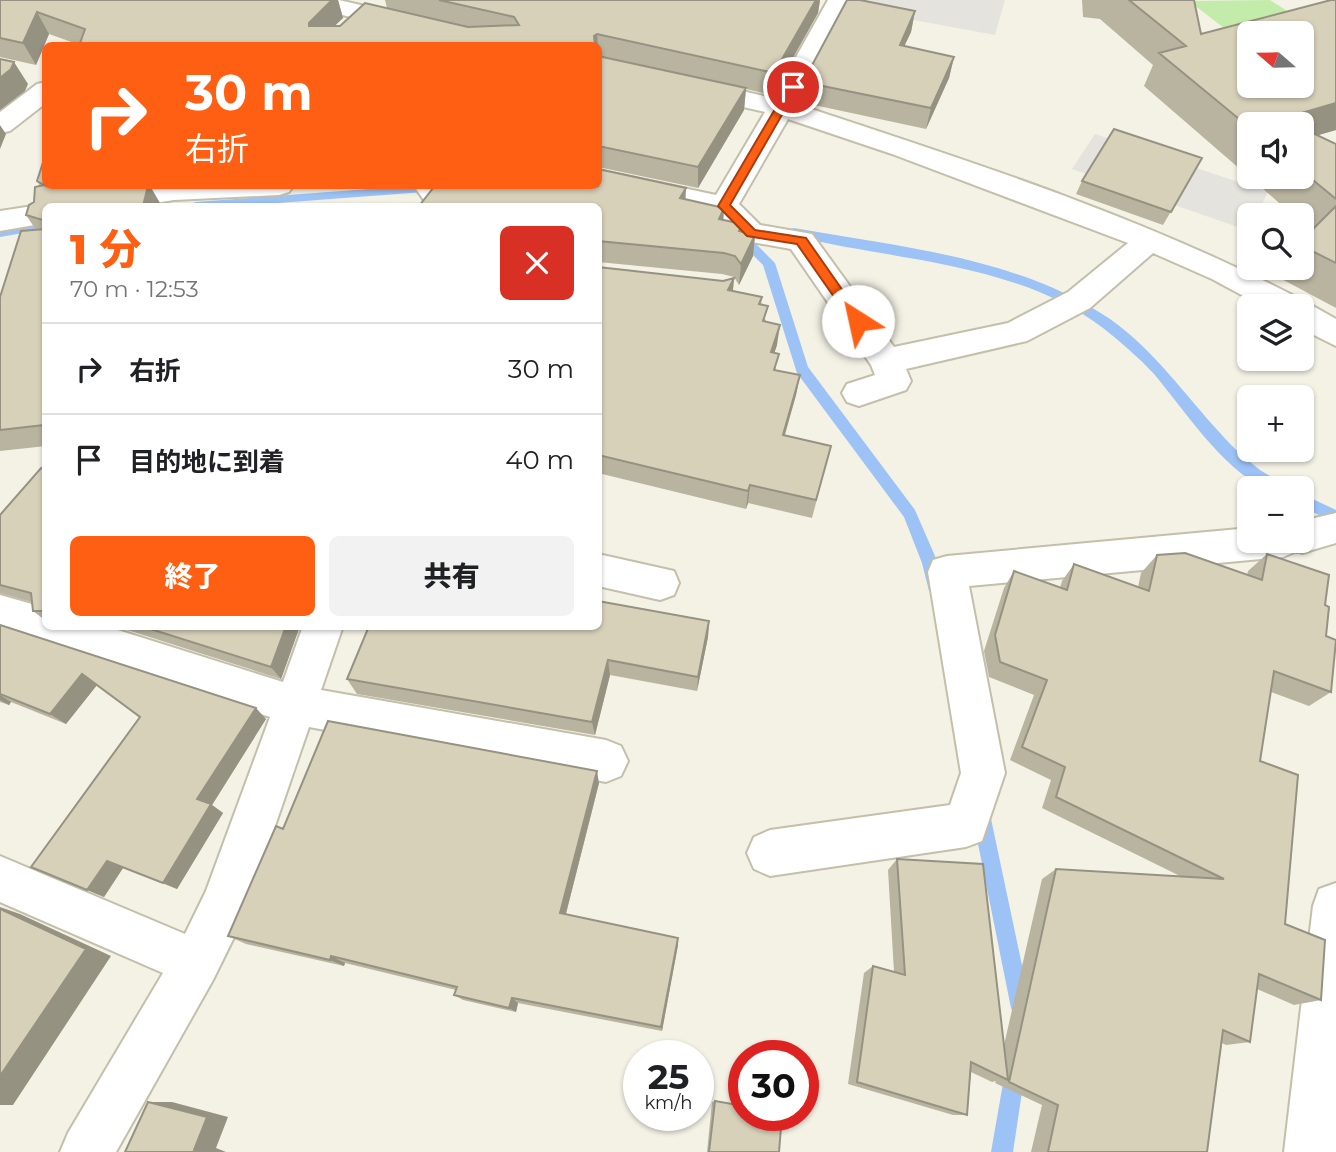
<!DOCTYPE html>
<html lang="ja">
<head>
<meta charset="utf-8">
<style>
  :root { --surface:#fff; --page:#f2f2f2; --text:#202124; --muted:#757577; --line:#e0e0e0; --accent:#ff5f12 }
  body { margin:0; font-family:Montserrat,"Noto Sans JP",sans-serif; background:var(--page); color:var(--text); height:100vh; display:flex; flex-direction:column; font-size:26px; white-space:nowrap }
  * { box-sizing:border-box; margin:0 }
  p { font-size:23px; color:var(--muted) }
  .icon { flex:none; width:38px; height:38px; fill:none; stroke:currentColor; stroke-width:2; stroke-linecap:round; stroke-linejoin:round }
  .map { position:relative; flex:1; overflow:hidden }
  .side { position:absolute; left:42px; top:203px; width:560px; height:427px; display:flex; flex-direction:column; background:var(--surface); border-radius:10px; box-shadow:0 2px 5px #0004 }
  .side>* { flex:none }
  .top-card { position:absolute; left:42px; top:42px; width:560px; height:147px; border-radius:10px; box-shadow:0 2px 5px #0004; background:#ff5f12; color:#fff; overflow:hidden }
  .needle { width:46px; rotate:290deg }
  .controls { position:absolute; left:1237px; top:21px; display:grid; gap:14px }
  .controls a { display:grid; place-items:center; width:77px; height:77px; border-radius:10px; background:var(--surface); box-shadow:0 2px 5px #0004; font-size:35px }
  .speed { position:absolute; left:623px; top:1040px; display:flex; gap:14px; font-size:35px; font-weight:700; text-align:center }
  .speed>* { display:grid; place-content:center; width:91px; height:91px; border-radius:50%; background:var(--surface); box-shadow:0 2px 5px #0004; line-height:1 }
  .speed small { font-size:18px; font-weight:400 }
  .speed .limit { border:10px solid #d22; background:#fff; color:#111 }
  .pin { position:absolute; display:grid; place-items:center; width:60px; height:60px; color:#fff; margin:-30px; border:4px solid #fff; border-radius:50%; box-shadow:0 2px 7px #0007 }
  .me { position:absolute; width:77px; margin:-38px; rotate:325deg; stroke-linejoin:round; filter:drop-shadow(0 0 5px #0008) }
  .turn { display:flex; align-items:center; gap:24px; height:147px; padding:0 28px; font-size:32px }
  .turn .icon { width:91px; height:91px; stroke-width:2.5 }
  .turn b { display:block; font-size:49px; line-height:60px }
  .round { display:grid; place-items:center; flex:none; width:74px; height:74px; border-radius:10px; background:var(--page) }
  .summary { display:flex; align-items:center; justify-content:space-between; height:119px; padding:0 28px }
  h1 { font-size:42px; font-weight:800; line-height:52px; color:var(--accent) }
  .action { display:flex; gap:14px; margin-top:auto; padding:14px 28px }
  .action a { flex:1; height:80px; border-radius:10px; background:var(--accent); color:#fff; font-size:28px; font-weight:800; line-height:80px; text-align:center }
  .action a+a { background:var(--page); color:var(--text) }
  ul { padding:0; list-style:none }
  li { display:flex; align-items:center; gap:21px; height:91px; padding:0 28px; border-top:2px solid var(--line) }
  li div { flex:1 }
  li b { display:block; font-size:26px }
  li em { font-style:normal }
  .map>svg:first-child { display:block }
</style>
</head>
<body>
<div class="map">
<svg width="1336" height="1152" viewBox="0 0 1336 1152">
  <rect width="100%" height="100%" fill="#f4f2e5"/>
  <path fill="#c3ecab" d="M 1270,0 L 1292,14 L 1229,32 L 1189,1 Z"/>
  <path fill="#e5e3de" d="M 863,0 L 1005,0 L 995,35 L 859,10 Z
    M 1095,134 L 1268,192 L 1257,215 L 1250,215 L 1249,231 L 1072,169 Z"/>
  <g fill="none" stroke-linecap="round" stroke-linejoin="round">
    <path fill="#9cc2f6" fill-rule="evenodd" d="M 410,186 L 457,186 L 451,190 L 237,206 L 189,206 L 195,202 Z
      M 46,221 L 46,229 L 0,237 L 0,229 Z
      M 794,228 C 899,247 1019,257 1110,319 C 1154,350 1185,395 1221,434 C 1232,447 1246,459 1260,470 C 1268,476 1281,479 1285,488 C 1279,488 1270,490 1264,487 C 1224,471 1182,407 1154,374 C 1138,357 1121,342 1103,328 C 1015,261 892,261 790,235 L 790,229 Z
      M 738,229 L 742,230 L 775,263 L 808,367 L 915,510 L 938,563 L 943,586 L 941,591 L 935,593 L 929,591 L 922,563 L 904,517 L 797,373 L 763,265 L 734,236 L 734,230 Z
      M 1302,494 L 1336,510 L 1336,523 L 1302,507 Z
      M 981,805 L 987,808 L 990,814 L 1031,1008 L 1028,1015 L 1021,1018 L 1014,1015 L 1011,1008 L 972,814 L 975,808 Z
      M 1015,1062 L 1022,1065 L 1025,1072 L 1013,1152 L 991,1152 L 1005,1072 L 1008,1065 Z"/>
    <g stroke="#c3bfaa" stroke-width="4">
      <path id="street" d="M 296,0 L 339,0 L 516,41 L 519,46 L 473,46 L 300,5 Z
        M 828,0 L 852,0 L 796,104 C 966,160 1139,215 1298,298 L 1301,303 L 1313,306 L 1336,319 L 1336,346 L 1302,329 L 1302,306 L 1262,306 L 1212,279 L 1153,253 L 1090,308 L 1027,341 L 906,369 L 911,381 L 906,390 L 859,406 L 847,402 L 842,393 L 847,384 L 875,375 L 871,365 L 791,249 L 741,240 L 714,213 L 589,186 L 598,186 L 598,170 L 716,195 L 765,112 L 598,74 L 598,58 L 773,98 ZM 788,119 L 892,154 L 1128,243 L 1068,292 L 1008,323 L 894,347 L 812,234 L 760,225 L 739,204 Z
        M 46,82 L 46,103 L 10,131 L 0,133 L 0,112 L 37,84 Z
        M 152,186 L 293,186 L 289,192 L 279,195 L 174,200 L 137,206 L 70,206 L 75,199 L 85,197 Z
        M 414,186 L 443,186 L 458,206 L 428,206 Z
        M 46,204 L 56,206 L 46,206 L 46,223 L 0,231 L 0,211 Z
        M 1336,513 L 1336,543 L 1302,553 L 1297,551 L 1283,557 L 969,586 L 1005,773 L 982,841 L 966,847 L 770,876 L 754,869 L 747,853 L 754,837 L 770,830 L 950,805 L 961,773 L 928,572 L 933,560 L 947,556 L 1250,528 L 1250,541 L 1302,541 L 1302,521 Z
        M 598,554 L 674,571 L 679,583 L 674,595 L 660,600 L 598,586 Z
        M 0,595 L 46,608 L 46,626 L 105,626 L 283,682 L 303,626 L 343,626 L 321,690 L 606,740 L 621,746 L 628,761 L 621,776 L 606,782 L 309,727 L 243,919 L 213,980 L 116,1152 L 60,1152 L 68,1133 L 163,973 L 0,902 L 0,856 L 185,934 L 206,891 L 270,717 L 0,629 Z
        M 1336,883 L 1336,1152 L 1284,1152 L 1313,906 L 1319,889 Z"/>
    </g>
    <use href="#street" fill="#fff" fill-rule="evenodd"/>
  </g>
  <path fill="#b9b4a0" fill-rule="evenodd" d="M 0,0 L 338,0 L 343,18 L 334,26 L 340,26 L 387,8 L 385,0 L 820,0 L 818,13 L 772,95 L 746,89 L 744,110 L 698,188 L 598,167 L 598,46 L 79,46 L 80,45 L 49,34 L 36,65 L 0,57 Z
    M 1082,0 L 1194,0 L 1201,34 L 1336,0 L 1336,130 L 1317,135 L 1336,144 L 1336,308 L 1276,276 L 1281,268 L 1302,268 L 1302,240 L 1311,231 L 1302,223 L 1302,215 L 1293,215 L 1144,86 L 1153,65 L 1100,19 L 1083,17 ZM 1250,124 L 1302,124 L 1302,177 L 1250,177 Z
    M 915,11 L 911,32 L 904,46 L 954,57 L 949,78 L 926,129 L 800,102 L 803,82 Z
    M 1202,158 L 1163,225 L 1076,194 L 1082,181 Z
    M 37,181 L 46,186 L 150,186 L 161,205 L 46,206 L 46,446 L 0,451 L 0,297 L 36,230 L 26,215 L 34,202 L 40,186 Z
    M 450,186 L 598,186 L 686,199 L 723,220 L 742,232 L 755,235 L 753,256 L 739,285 L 734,277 L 722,274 L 598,262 L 598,206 L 450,187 Z
    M 598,267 L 723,281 L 734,278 L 733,291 L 762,297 L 761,305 L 766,322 L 777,345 L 774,353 L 776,371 L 800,375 L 796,395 L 785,435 L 826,465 L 812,518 L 748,503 L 746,509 L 598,473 Z
    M 46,469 L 46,621 L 33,611 L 32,602 L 0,593 L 0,515 Z
    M 1267,554 L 1325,605 L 1326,636 L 1331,692 L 1309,706 L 1271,692 L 1260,761 L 1285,924 L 1321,1000 L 1294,1005 L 1257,989 L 1250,1042 L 1226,1045 L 1222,1043 L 1207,1152 L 1031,1152 L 1042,1105 L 995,1083 L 996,1081 L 992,1082 L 971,1072 L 967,1115 L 953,1115 L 848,1084 L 864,973 L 873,966 L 894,972 L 888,870 L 897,859 L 1004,1045 L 1042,879 L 1056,869 L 1180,876 L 1042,808 L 1051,780 L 1010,760 L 1034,695 L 989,677 L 984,651 L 1004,588 L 1014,571 L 1060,588 L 1062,581 L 1074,564 L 1138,587 L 1141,573 L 1157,555 L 1247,575 L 1248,571 Z
    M 709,621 L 708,637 L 697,691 L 610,675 L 595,735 L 357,694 L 347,679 Z
    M 0,625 L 266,719 L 212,805 L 223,813 L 177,889 L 123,868 L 104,897 L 87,890 L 140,717 L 97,685 L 66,724 L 11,702 L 9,705 L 0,702 Z
    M 115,626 L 300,626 L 281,679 Z
    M 599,783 L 566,914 L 678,945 L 662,1031 L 518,1003 L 516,1012 L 463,1000 L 454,995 L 456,990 L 345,963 L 344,966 L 246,944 L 228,936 L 283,829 Z
    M 715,1101 L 779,1152 L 707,1152 L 712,1102 Z"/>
  <path fill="#969282" d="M 332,0 L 338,0 L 343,18 L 316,44 L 309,26 L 309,23 Z
    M 816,0 L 820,0 L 818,13 L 772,95 L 774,73 Z
    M 915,11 L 911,32 L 895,66 L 900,45 Z
    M 37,12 L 49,34 L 36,65 L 23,43 Z
    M 597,34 L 598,46 L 595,46 L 594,36 Z
    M 954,57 L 949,78 L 926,129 L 931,108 Z
    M 14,62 L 28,84 L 25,91 L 0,110 L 0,78 Z
    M 746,88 L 744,110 L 698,188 L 698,167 Z
    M 1336,103 L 1336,130 L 1302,140 L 1302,124 L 1277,124 L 1281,119 Z
    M 0,125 L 6,134 L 0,149 Z
    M 54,186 L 140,186 L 73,197 Z
    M 148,186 L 150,186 L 161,205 L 160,206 L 143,206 Z
    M 686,188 L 685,210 L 680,198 Z
    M 724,208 L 723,230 L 719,219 Z
    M 755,235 L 753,256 L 739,285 L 741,264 Z
    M 734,278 L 732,299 L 728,290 Z
    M 780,325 L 777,345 L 768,372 L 771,352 Z
    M 800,375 L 796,395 L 779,454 L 783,435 Z
    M 750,485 L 748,503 L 746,509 L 748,491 Z
    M 709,621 L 708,637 L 697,691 L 698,677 Z
    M 286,626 L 300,626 L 281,679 L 271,667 Z
    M 608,660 L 610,675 L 595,735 L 592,722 Z
    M 82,674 L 97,685 L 66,724 L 50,714 Z
    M 0,695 L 11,702 L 9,705 L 0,700 Z
    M 256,708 L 266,719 L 212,805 L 223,813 L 177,889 L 163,883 L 197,799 Z
    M 597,771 L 599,783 L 564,921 L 560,913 Z
    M 107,861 L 123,868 L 104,897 L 87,890 Z
    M 0,907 L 20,914 L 111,956 L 13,1105 L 0,1105 Z
    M 678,938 L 678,945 L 662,1031 L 661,1027 Z
    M 331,956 L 345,963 L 344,966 L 330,960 Z
    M 512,998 L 518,1003 L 516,1012 L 509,1008 Z
    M 148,1102 L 172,1102 L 228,1117 L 216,1148 L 226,1152 L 200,1152 L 194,1150 Z"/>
  <path fill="#d7d1ba" stroke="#969282" stroke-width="2" fill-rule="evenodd" d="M 0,0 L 332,0 L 309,23 L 309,26 L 340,26 L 365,3 L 468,27 L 519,25 L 514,17 L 439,0 L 816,0 L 774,73 L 597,34 L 594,36 L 595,46 L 79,46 L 85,29 L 37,12 L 23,43 L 0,38 Z
    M 847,0 L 860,0 L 915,11 L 900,45 L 954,57 L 931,108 L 803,82 Z
    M 1129,0 L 1194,0 L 1201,34 L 1331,0 L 1336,0 L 1336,103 L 1281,119 L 1293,124 L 1250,124 L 1250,128 L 1159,53 L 1186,46 ZM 1250,33 L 1302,33 L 1302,86 L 1250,86 Z
    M 598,56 L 746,88 L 698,167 L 598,146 Z
    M 0,59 L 14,62 L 11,69 L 0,78 Z
    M 1302,128 L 1336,144 L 1336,199 L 1302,171 Z
    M 1114,129 L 1202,158 L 1171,212 L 1082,181 Z
    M 46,153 L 46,186 L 54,186 L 56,187 L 124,187 L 135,186 L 148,186 L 143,206 L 46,206 L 46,221 L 26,215 L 29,205 L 34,202 L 35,187 L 44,185 L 37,181 Z
    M 598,169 L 686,188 L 680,198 L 724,208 L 719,219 L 742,224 L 739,231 L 755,235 L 741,264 L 735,256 L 724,253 L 598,241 L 598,206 L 419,206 L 434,187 L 455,186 L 454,186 L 598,186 Z
    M 1336,206 L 1336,263 L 1302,246 L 1302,240 Z
    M 46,229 L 46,419 L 44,425 L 0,430 L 0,297 L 21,231 Z
    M 598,267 L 723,281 L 734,278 L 728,290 L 762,297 L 759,304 L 768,306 L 763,321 L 780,325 L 771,352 L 779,354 L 774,370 L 800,375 L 783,435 L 831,446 L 816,500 L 750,485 L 748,491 L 598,455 Z
    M 41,468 L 46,469 L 46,611 L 33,611 L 31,593 L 0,585 L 0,515 Z
    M 1185,553 L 1262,580 L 1267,554 L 1329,575 L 1325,605 L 1329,607 L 1326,636 L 1336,640 L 1331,692 L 1274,671 L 1260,761 L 1298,775 L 1285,924 L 1325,940 L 1321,1000 L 1259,974 L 1250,1042 L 1223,1030 L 1207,1152 L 1048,1152 L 1058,1105 L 1009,1082 L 1056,869 L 1224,879 L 1056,797 L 1065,767 L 1022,747 L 1047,680 L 1000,662 L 995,635 L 1014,571 L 1067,590 L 1074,564 L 1149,591 L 1157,555 Z
    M 598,601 L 709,621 L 698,677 L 608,660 L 592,722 L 347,679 L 369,626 L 598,626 Z
    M 0,625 L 256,708 L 197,799 L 211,804 L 163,883 L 107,861 L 87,890 L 31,867 L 140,717 L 82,674 L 50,714 L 0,694 Z
    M 141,626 L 286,626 L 271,667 Z
    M 328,721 L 597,771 L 560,913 L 678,938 L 661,1027 L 512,998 L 509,1008 L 454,995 L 457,987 L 331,956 L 330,960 L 228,936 L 276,826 L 283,829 Z
    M 897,859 L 983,864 L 1008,1080 L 971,1062 L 967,1115 L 857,1082 L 873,966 L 905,975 Z
    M 0,909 L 86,949 L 0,1076 Z
    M 715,1101 L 744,1106 L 744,1115 L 782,1115 L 779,1152 L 709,1152 Z
    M 148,1102 L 207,1117 L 194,1150 L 200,1152 L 125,1152 Z"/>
  <path fill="#ff5f12" stroke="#a63e0c" stroke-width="2" d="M 793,83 L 798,87 L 730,205 L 755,230 L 806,238 L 862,318 L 862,324 L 853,324 L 797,244 L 747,236 L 718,206 L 788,87 Z"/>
</svg>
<div class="controls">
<a><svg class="needle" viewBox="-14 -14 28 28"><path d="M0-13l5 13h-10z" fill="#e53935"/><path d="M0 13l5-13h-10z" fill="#757577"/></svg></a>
<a><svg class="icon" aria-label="sound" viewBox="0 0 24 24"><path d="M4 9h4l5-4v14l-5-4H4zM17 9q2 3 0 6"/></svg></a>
<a><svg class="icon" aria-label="search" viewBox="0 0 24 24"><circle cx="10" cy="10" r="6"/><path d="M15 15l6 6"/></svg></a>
<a><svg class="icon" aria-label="layers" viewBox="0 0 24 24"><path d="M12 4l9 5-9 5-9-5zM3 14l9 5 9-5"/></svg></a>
<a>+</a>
<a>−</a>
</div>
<div class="speed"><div>25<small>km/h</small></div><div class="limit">30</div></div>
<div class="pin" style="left:793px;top:87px;background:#d93025"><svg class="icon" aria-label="arrive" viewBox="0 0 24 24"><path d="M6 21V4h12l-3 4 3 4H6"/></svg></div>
<svg class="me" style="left:858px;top:321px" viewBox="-20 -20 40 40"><circle r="19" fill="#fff"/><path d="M0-13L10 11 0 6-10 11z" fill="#ff5f12"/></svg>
<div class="top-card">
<div class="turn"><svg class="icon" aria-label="right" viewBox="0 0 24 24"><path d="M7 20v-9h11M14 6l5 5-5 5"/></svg><div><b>30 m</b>右折</div></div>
</div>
<section class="side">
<div class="summary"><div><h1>1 分</h1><p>70 m · 12:53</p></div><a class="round" style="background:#d93025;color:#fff"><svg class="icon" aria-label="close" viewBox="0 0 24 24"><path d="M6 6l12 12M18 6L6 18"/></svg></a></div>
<ul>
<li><svg class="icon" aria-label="right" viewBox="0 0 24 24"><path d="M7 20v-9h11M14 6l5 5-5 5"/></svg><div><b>右折</b></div><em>30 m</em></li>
<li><svg class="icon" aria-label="arrive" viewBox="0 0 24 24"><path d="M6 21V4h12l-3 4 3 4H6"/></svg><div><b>目的地に到着</b></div><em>40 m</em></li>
</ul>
<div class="action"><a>終了</a><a>共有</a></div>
</section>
</div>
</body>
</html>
